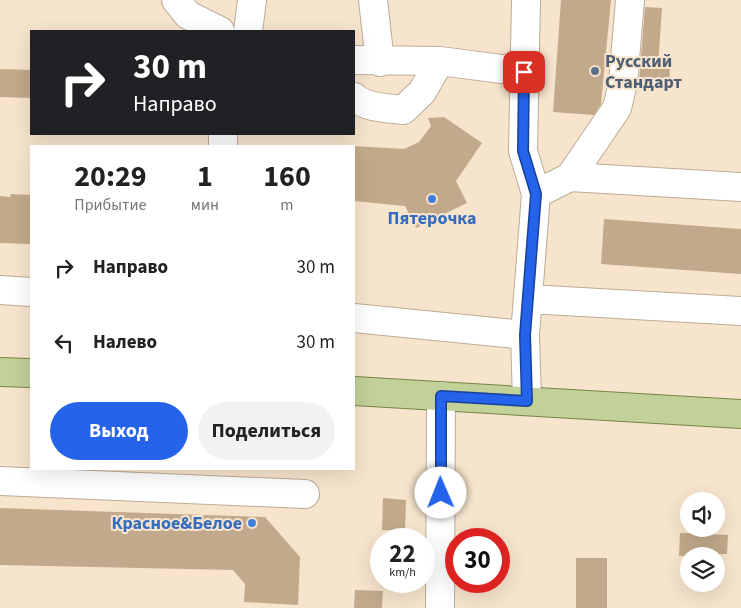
<!DOCTYPE html>
<html lang="ru">
<head>
<meta charset="utf-8">
<style>
  :root { --surface:#fff; --page:#f2f2f2; --text:#222; --muted:#767676; --accent:#2563eb }
  body { margin:0; font-family:"Source Sans 3",sans-serif; background:var(--page); color:var(--text); height:100vh; display:flex; flex-direction:column; font-size:19px; white-space:nowrap }
  * { box-sizing:border-box; margin:0 }
  p { font-size:16px; color:var(--muted) }
  .icon { flex:none; width:28px; height:28px; fill:none; stroke:currentColor; stroke-width:2; stroke-linecap:round; stroke-linejoin:round }
  .map { position:relative; flex:1; overflow:hidden }
  .sheet { position:absolute; left:30px; top:145px; width:325px; height:325px; display:flex; flex-direction:column; background:var(--surface); border-radius:0px; box-shadow:0 5px 20px #0002 }
  .sheet>* { flex:none }
  .guide { position:absolute; left:30px; top:30px; width:325px; height:105px; border-radius:0px; box-shadow:0 5px 20px #0002; background:#202124; color:#fff; overflow:hidden }
  .fabs { position:absolute; left:680px; top:492px; display:grid; gap:10px }
  .fabs a { display:grid; place-items:center; width:45px; height:45px; border-radius:50%; background:var(--surface); box-shadow:0 5px 20px #0002; font-size:25px }
  .speed { position:absolute; left:370px; top:528px; display:flex; gap:10px; font-size:25px; font-weight:700; text-align:center }
  .speed>* { display:grid; place-content:center; width:65px; height:65px; border-radius:50%; background:var(--surface); box-shadow:0 5px 20px #0002; line-height:1 }
  .speed small { font-size:12px; font-weight:400 }
  .speed .limit { border:8px solid #d22; background:#fff; color:#111 }
  .pin { position:absolute; display:grid; place-items:center; width:42px; height:42px; color:#fff; margin:-21px; border-radius:10px; box-shadow:0 2px 8px #0006 }
  .me { position:absolute; width:55px; margin:-28px; rotate:359deg; stroke-linejoin:round; filter:drop-shadow(0 0 4px #0008) }
  .turn { display:flex; align-items:center; gap:18px; height:105px; padding:0 20px; font-size:22px }
  .turn .icon { width:65px; height:65px; stroke-width:2.5 }
  .turn b { display:block; font-size:35px; line-height:42px }
  .eta { display:flex; justify-content:space-evenly; align-items:center; height:85px; text-align:center }
  .eta b { font-size:30px; font-weight:700; line-height:35px }
  .cta { display:flex; gap:10px; margin-top:auto; padding:10px 20px }
  .cta a { flex:1; height:58px; border-radius:30px; background:var(--accent); color:#fff; font-size:20px; font-weight:700; line-height:58px; text-align:center }
  .cta a+a { background:var(--page); color:var(--text) }
  ul { padding:0; list-style:none }
  li { display:flex; align-items:center; gap:15px; height:75px; padding:0 20px }
  li div { flex:1 }
  li b { display:block; font-size:19px }
  li em { font-style:normal }
  .map>svg:first-child { display:block }
</style>
</head>
<body>
<div class="map">
<svg width="741" height="608" viewBox="0 0 741 608">
  <rect width="100%" height="100%" fill="#f7e4cd"/>
  <path fill="#c2a98b" d="M 561,0 L 611,0 L 601,104 L 594,115 L 553,112 Z
    M 645,7 L 662,8 L 658,67 L 670,68 L 669,85 L 639,83 Z
    M 0,69 L 31,70 L 31,98 L 0,97 Z
    M 444,117 L 482,143 L 456,181 L 467,203 L 416,228 L 405,206 L 354,201 L 354,146 L 404,149 L 419,142 L 431,126 L 428,118 Z
    M 11,194 L 31,195 L 31,244 L 0,243 L 0,196 L 10,197 Z
    M 604,219 L 741,229 L 741,274 L 601,264 Z
    M 383,498 L 406,500 L 405,531 L 382,530 Z
    M 0,508 L 265,517 L 300,557 L 298,605 L 244,602 L 245,584 L 233,570 L 0,565 Z
    M 680,533 L 728,535 L 727,554 L 679,556 Z
    M 576,558 L 607,558 L 607,608 L 576,608 Z
    M 355,590 L 383,591 L 382,608 L 354,608 Z"/>
  <g fill="none" stroke-linecap="round" stroke-linejoin="round">
    <g stroke="#bdab95" stroke-width="30">
      <path id="minor" d="M 176,0 L 188,15 L 220,31
        M 373,0 L 380,62
        M 526,0 L 523,151 L 536,194 L 525,335 L 527,401
        M 248,31 L 252,0
        M 354,60 L 440,61 L 524,72
        M 354,97 C 365,108 388,108 403,110 L 422,92 L 440,61
        M 223,146 L 223,134
        M 570,177 L 741,187
        M 536,194 L 570,177 L 617,108 L 623,83 L 630,0
        M 0,290 L 31,292
        M 528,299 L 741,311
        M 354,318 L 525,335
        M 0,481 L 305,494
        M 440,608 L 441,396"/>
    </g>
    <g stroke="#778446" stroke-width="30">
      <path id="major" d="M 0,372 L 31,373
        M 354,391 L 741,414"/>
    </g>
    <use href="#minor" stroke="#fff" stroke-width="28"/>
    <use href="#major" stroke="#c2d099" stroke-width="28"/>
  </g>
  <g fill="none" stroke-linecap="round" stroke-linejoin="round">
    <g stroke="#184099" stroke-width="12">
      <path id="route" d="M 441,493 L 441,396 L 527,401 L 525,335 L 536,194 L 523,151 L 524,72"/>
    </g>
    <use href="#route" stroke="#2563eb" stroke-width="9"/>
  </g>
  <circle fill="#5c6f8a" stroke="#f7e4cd" stroke-width="2" cx="595" cy="71" r="5"/>
  <g fill="#3f7fe0" stroke="#f7e4cd" stroke-width="2">
    <circle cx="432" cy="199" r="5"/>
    <circle cx="252" cy="523" r="5"/>
  </g>
  <g text-anchor="middle" stroke-width="4" stroke-linejoin="round" paint-order="stroke">
    <g font-size="18" font-weight="bold" fill="#4e5e75" stroke="#f7e4cd" text-anchor="start">
      <text x="605" y="67">Русский<tspan x="605" dy="21">Стандарт</tspan></text>
    </g>
    <g font-size="18" font-weight="bold" fill="#366cbe" stroke="#f7e4cd">
      <text x="432" y="224">Пятерочка</text>
      <text x="242" y="529" text-anchor="end">Красное&amp;Белое</text>
    </g>
  </g>
</svg>
<div class="fabs">
<a><svg class="icon" aria-label="sound" viewBox="0 0 24 24"><path d="M4 9h4l5-4v14l-5-4H4zM17 9q2 3 0 6"/></svg></a>
<a><svg class="icon" aria-label="layers" viewBox="0 0 24 24"><path d="M12 4l9 5-9 5-9-5zM3 14l9 5 9-5"/></svg></a>
</div>
<div class="speed"><div>22<small>km/h</small></div><div class="limit">30</div></div>
<div class="pin" style="left:524px;top:72px;background:#d93025"><svg class="icon" aria-label="arrive" viewBox="0 0 24 24"><path d="M6 21V4h12l-3 4 3 4H6"/></svg></div>
<svg class="me" style="left:441px;top:493px" viewBox="-20 -20 40 40"><circle r="19" fill="#fff"/><path d="M0-13L10 11 0 6-10 11z" fill="#2563eb"/></svg>
<div class="guide">
<div class="turn"><svg class="icon" aria-label="right" viewBox="0 0 24 24"><path d="M7 20v-9h11M14 6l5 5-5 5"/></svg><div><b>30 m</b>Направо</div></div>
</div>
<section class="sheet">
<div class="eta">
<div><b>20:29</b><p>Прибытие</p></div>
<div><b>1</b><p>мин</p></div>
<div><b>160</b><p>m</p></div>
</div>
<ul>
<li><svg class="icon" aria-label="right" viewBox="0 0 24 24"><path d="M7 20v-9h11M14 6l5 5-5 5"/></svg><div><b>Направо</b></div><em>30 m</em></li>
<li><svg class="icon" aria-label="left" viewBox="0 0 24 24"><path d="M17 20v-9H6M10 6l-5 5 5 5"/></svg><div><b>Налево</b></div><em>30 m</em></li>
</ul>
<div class="cta"><a>Выход</a><a>Поделиться</a></div>
</section>
</div>
</body>
</html>
